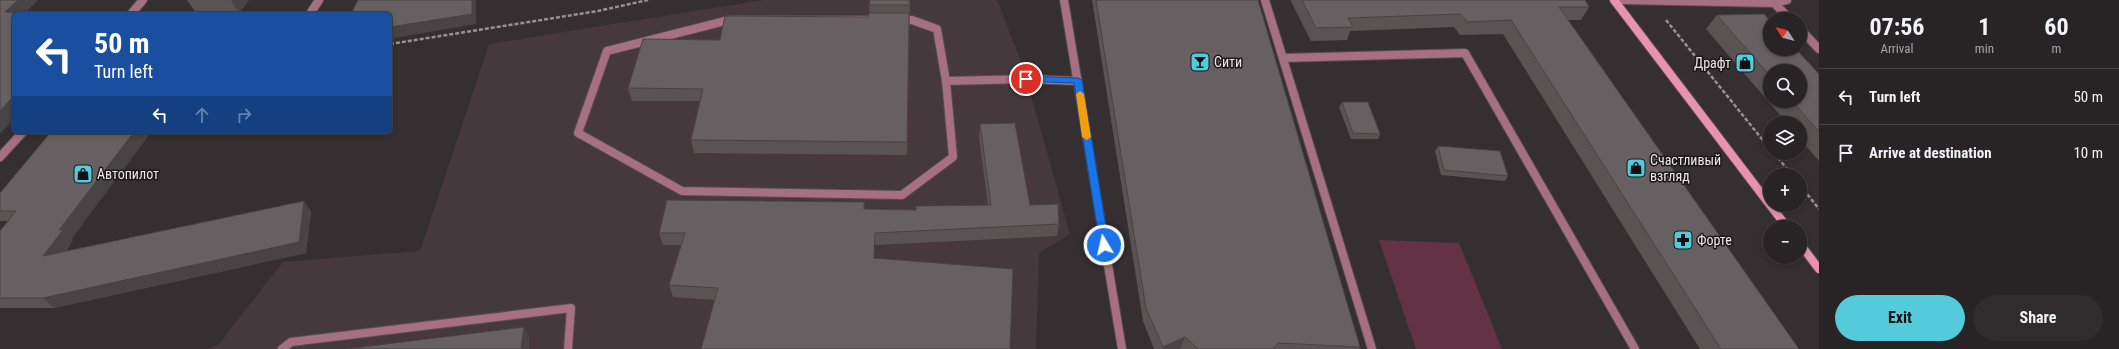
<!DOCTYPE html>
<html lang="en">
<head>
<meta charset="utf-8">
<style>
  :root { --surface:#282325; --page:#302b2d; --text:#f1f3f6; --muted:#a5a4a7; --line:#444042; --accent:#53cbda }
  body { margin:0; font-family:"Roboto Condensed",sans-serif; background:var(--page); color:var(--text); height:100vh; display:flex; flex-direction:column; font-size:15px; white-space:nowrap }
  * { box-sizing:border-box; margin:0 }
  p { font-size:13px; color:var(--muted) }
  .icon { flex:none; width:22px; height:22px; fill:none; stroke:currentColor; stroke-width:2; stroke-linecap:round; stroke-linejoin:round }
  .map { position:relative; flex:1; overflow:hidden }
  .panel { display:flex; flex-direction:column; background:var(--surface); width:300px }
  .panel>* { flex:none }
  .guide { position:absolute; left:12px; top:12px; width:380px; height:122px; border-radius:6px; box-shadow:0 2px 6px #0003,0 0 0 1px var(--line); background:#1a4fa0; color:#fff; overflow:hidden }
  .needle { width:26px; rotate:306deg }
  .fabs { position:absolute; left:1763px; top:12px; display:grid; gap:8px }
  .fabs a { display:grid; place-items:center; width:44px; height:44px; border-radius:50%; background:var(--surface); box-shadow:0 2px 6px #0003,0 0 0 1px var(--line); font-size:20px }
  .pin { position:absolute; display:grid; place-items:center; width:34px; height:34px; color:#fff; margin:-17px; border:2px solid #fff; border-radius:50%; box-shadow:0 1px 4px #0007 }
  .me { position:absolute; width:44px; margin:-22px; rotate:351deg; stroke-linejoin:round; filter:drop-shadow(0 0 3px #0008) }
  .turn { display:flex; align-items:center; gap:14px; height:84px; padding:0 16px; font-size:18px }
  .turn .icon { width:52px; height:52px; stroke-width:2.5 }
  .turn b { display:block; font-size:28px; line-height:34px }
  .lanes { display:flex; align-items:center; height:38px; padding:0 16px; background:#0003; justify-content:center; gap:20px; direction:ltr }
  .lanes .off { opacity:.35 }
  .eta { display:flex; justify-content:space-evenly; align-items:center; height:68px; text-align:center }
  .eta b { font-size:24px; font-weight:700; line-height:28px }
  .action { display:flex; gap:8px; margin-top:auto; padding:8px 16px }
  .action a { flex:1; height:46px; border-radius:24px; background:var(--accent); color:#111; font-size:16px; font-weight:700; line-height:46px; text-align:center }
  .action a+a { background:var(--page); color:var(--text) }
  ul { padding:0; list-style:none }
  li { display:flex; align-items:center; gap:12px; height:56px; padding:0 16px; border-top:1px solid var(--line) }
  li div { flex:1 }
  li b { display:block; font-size:15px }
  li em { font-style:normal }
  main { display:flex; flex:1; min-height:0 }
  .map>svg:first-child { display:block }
</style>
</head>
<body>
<main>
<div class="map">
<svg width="1819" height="349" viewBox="0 0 1819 349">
  <rect width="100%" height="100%" fill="#362f31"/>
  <path fill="#46393e" d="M 763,0 L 997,0 L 1022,64 L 1070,234 L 1039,253 L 1036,349 L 207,349 L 218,345 L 283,262 L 420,251 L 489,44 Z"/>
  <path fill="#643245" d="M 1379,240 L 1459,243 L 1502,349 L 1416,349 Z"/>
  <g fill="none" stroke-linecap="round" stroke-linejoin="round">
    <g stroke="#534d4f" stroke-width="10">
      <path id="service" d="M 1265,0 L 1372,349
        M 1622,0 L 1774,3
        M 1787,0 L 1774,3 L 1790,19
        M 310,14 L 319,0
        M 729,20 L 912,20 L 937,29 L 946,81 L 953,157 L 902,195 L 682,191 L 578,133 L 607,51 Z
        M 1800,29 L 1819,49
        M 1283,58 L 1465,53 L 1635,349
        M 946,81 L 1026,79 L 1078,81
        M 282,349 L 291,342 L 571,308 L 568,349"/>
    </g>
    <g stroke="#534d4f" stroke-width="10">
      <path id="minor" d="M 1064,0 L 1122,349
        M 131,14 L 143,0
        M 0,157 L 23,132"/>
    </g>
    <g stroke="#534d4f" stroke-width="10">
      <path id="secondary" d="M 1614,0 L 1770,205
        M 1770,205 L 1787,227
        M 1800,244 L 1819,269"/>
    </g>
    <path stroke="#979193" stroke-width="2.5" stroke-dasharray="4 2" stroke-linecap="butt" d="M 1666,20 L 1770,149
      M 390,44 L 598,11 L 648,0
      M 1774,153 L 1792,175
      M 1800,185 L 1819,209"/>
    <use href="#service" stroke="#a67082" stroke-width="8"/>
    <use href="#minor" stroke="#a67082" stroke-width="8"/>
    <use href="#secondary" stroke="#e892b0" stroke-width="8"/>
  </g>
  <path fill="#595354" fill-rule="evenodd" d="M 187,0 L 249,0 L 239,13 L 196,13 Z
    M 910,0 L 907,155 L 694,153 L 691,140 L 700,101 L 632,101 L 628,88 L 720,40 L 868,17 L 870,13 L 869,5 Z
    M 1092,0 L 1258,0 L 1360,347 L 1359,349 L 1154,349 L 1143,321 Z
    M 1291,0 L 1585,0 L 1589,7 L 1581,20 L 1568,20 L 1799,349 L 1700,349 L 1503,34 L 1460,35 L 1454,27 L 1350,31 L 1347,40 L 1311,41 L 1291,1 Z
    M 1717,15 L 1819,74 L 1819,161 L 1800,139 L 1800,123 L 1787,123 L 1706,29 ZM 1770,71 L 1800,101 L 1770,101 Z
    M 1342,102 L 1380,134 L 1378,139 L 1351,139 L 1339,107 Z
    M 980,124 L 1030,205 L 1059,224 L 1057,236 L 875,245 L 875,258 L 715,300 L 673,297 L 669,285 L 681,245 L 663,245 L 659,233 L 865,209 L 916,210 L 988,205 L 979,137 Z
    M 51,132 L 151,132 L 71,239 L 73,240 L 66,251 L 311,211 L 306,253 L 54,308 L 0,308 L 0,231 L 8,221 L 0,221 L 0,193 Z
    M 1438,146 L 1508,176 L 1505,181 L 1441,175 L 1435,151 Z"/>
  <path fill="#484345" d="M 18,0 L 38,0 L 24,14 L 5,12 Z
    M 231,0 L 249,0 L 239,13 Z
    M 472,0 L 476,0 L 476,24 L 395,38 L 390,46 L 390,27 Z
    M 14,96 L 14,119 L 0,134 L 0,111 Z
    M 134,132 L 151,132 L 71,239 L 73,240 L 54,266 L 43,256 L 59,230 Z
    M 304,201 L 311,211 L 306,253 L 54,308 L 43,298 Z
    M 875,233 L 875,270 L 874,258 Z
    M 524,327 L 530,338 L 529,349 L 521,349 Z
    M 1185,337 L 1180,349 L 1162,349 L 1163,347 Z"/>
  <path fill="#676062" stroke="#484345" d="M 0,0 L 18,0 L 5,12 L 49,14 L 14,14 L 14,96 L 0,111 Z
    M 358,0 L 472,0 L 472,14 L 390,27 L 390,14 L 351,14 Z
    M 870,0 L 910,0 L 910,5 L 869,5 Z
    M 1096,0 L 1258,0 L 1360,347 L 1278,343 L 1273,349 L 1198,349 L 1185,337 L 1163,347 L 1146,308 Z
    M 1302,0 L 1585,0 L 1589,7 L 1559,7 L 1799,349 L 1721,349 L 1511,20 L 1467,22 L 1461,14 L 1348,18 L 1353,27 L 1316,28 Z
    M 869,13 L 909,13 L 907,142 L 691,140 L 703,89 L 628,88 L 643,39 L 720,40 L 725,16 L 868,17 Z
    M 1764,14 L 1770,21 L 1770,49 L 1796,49 L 1819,74 L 1819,132 L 1792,101 L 1800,101 L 1800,71 L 1770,71 L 1770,76 L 1717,15 Z
    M 1342,102 L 1368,102 L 1380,134 L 1353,133 Z
    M 1015,123 L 1030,205 L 1058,204 L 1059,224 L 875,233 L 874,258 L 1013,269 L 1010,349 L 701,349 L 718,288 L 669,285 L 685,233 L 659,233 L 667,200 L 864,202 L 864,209 L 916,210 L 916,206 L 991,205 L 980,124 Z
    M 51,132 L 134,132 L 59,230 L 63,230 L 43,256 L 304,201 L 299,242 L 43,298 L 0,298 L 0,231 L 16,211 L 0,211 L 0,193 Z
    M 1438,146 L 1500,151 L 1508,176 L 1444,170 Z
    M 524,327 L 521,349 L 346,349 Z"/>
  <path fill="#1a73e8" stroke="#114b97" d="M 1026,76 L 1078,78 L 1082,80 L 1109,245 L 1108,247 L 1104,248 L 1100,245 L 1074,83 L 1023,81 L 1022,79 Z"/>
  <path fill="#f59e0b" d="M 1080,91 L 1084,94 L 1091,137 L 1087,140 L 1082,137 L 1076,94 Z"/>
  <defs>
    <g id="bar-square" transform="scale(1)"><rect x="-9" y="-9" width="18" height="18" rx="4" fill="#53cbda" stroke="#1b1819"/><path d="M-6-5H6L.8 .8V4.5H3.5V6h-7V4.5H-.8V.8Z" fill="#111"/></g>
    <g id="shop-square" transform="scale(1)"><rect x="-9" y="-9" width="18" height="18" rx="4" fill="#53cbda" stroke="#1b1819"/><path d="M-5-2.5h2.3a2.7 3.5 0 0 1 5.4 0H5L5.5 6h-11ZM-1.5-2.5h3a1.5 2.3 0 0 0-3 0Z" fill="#111"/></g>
    <g id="pharmacy-square" transform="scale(1)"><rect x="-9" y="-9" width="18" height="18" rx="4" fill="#53cbda" stroke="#1b1819"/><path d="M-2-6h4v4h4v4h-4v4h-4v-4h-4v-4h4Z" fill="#111"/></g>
  </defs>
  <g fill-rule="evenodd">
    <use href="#bar-square" x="1200" y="62"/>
    <use href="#shop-square" x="1745" y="63"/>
    <use href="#shop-square" x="1636" y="168"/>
    <use href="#shop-square" x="83" y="174"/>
    <use href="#pharmacy-square" x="1683" y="240"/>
  </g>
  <g text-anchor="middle" stroke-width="3" stroke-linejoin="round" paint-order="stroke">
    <g font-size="14" fill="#ede9ea" stroke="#1b1819" text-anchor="start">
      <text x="1214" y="67">Сити</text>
      <text x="1731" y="68" text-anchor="end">Драфт</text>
      <text x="1650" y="165">Счастливый<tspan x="1650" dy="16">взгляд</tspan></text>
      <text x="97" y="179">Автопилот</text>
      <text x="1697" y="245">Форте</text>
    </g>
  </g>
</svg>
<div class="fabs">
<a><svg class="needle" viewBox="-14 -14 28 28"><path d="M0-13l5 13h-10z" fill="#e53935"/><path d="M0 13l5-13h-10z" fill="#a5a4a7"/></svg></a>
<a><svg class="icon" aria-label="search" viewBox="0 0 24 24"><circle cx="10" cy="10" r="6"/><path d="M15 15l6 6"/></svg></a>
<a><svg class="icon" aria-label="layers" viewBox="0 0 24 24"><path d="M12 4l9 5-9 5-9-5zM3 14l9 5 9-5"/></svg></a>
<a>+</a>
<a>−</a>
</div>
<div class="pin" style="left:1026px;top:79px;background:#d93025"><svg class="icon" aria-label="arrive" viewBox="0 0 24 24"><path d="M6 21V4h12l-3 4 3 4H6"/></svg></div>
<svg class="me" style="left:1104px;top:245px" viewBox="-20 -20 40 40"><circle r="17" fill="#1a73e8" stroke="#fff" stroke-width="3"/><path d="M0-11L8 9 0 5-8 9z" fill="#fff"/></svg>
<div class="guide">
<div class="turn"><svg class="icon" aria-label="left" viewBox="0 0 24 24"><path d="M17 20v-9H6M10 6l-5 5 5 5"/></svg><div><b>50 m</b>Turn left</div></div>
<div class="lanes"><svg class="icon" aria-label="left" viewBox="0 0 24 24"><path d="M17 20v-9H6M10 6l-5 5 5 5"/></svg><svg class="icon off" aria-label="ahead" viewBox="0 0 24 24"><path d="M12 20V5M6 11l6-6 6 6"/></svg><svg class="icon off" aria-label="right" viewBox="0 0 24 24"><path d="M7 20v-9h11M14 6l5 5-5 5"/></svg></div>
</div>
</div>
<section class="panel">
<div class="eta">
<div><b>07:56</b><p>Arrival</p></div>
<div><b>1</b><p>min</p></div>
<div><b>60</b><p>m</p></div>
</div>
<ul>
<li><svg class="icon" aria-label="left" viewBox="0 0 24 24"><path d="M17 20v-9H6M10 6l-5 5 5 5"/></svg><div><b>Turn left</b></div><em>50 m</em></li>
<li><svg class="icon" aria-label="arrive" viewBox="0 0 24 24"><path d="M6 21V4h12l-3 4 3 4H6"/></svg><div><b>Arrive at destination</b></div><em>10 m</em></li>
</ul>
<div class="action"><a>Exit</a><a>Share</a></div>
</section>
</main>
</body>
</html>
